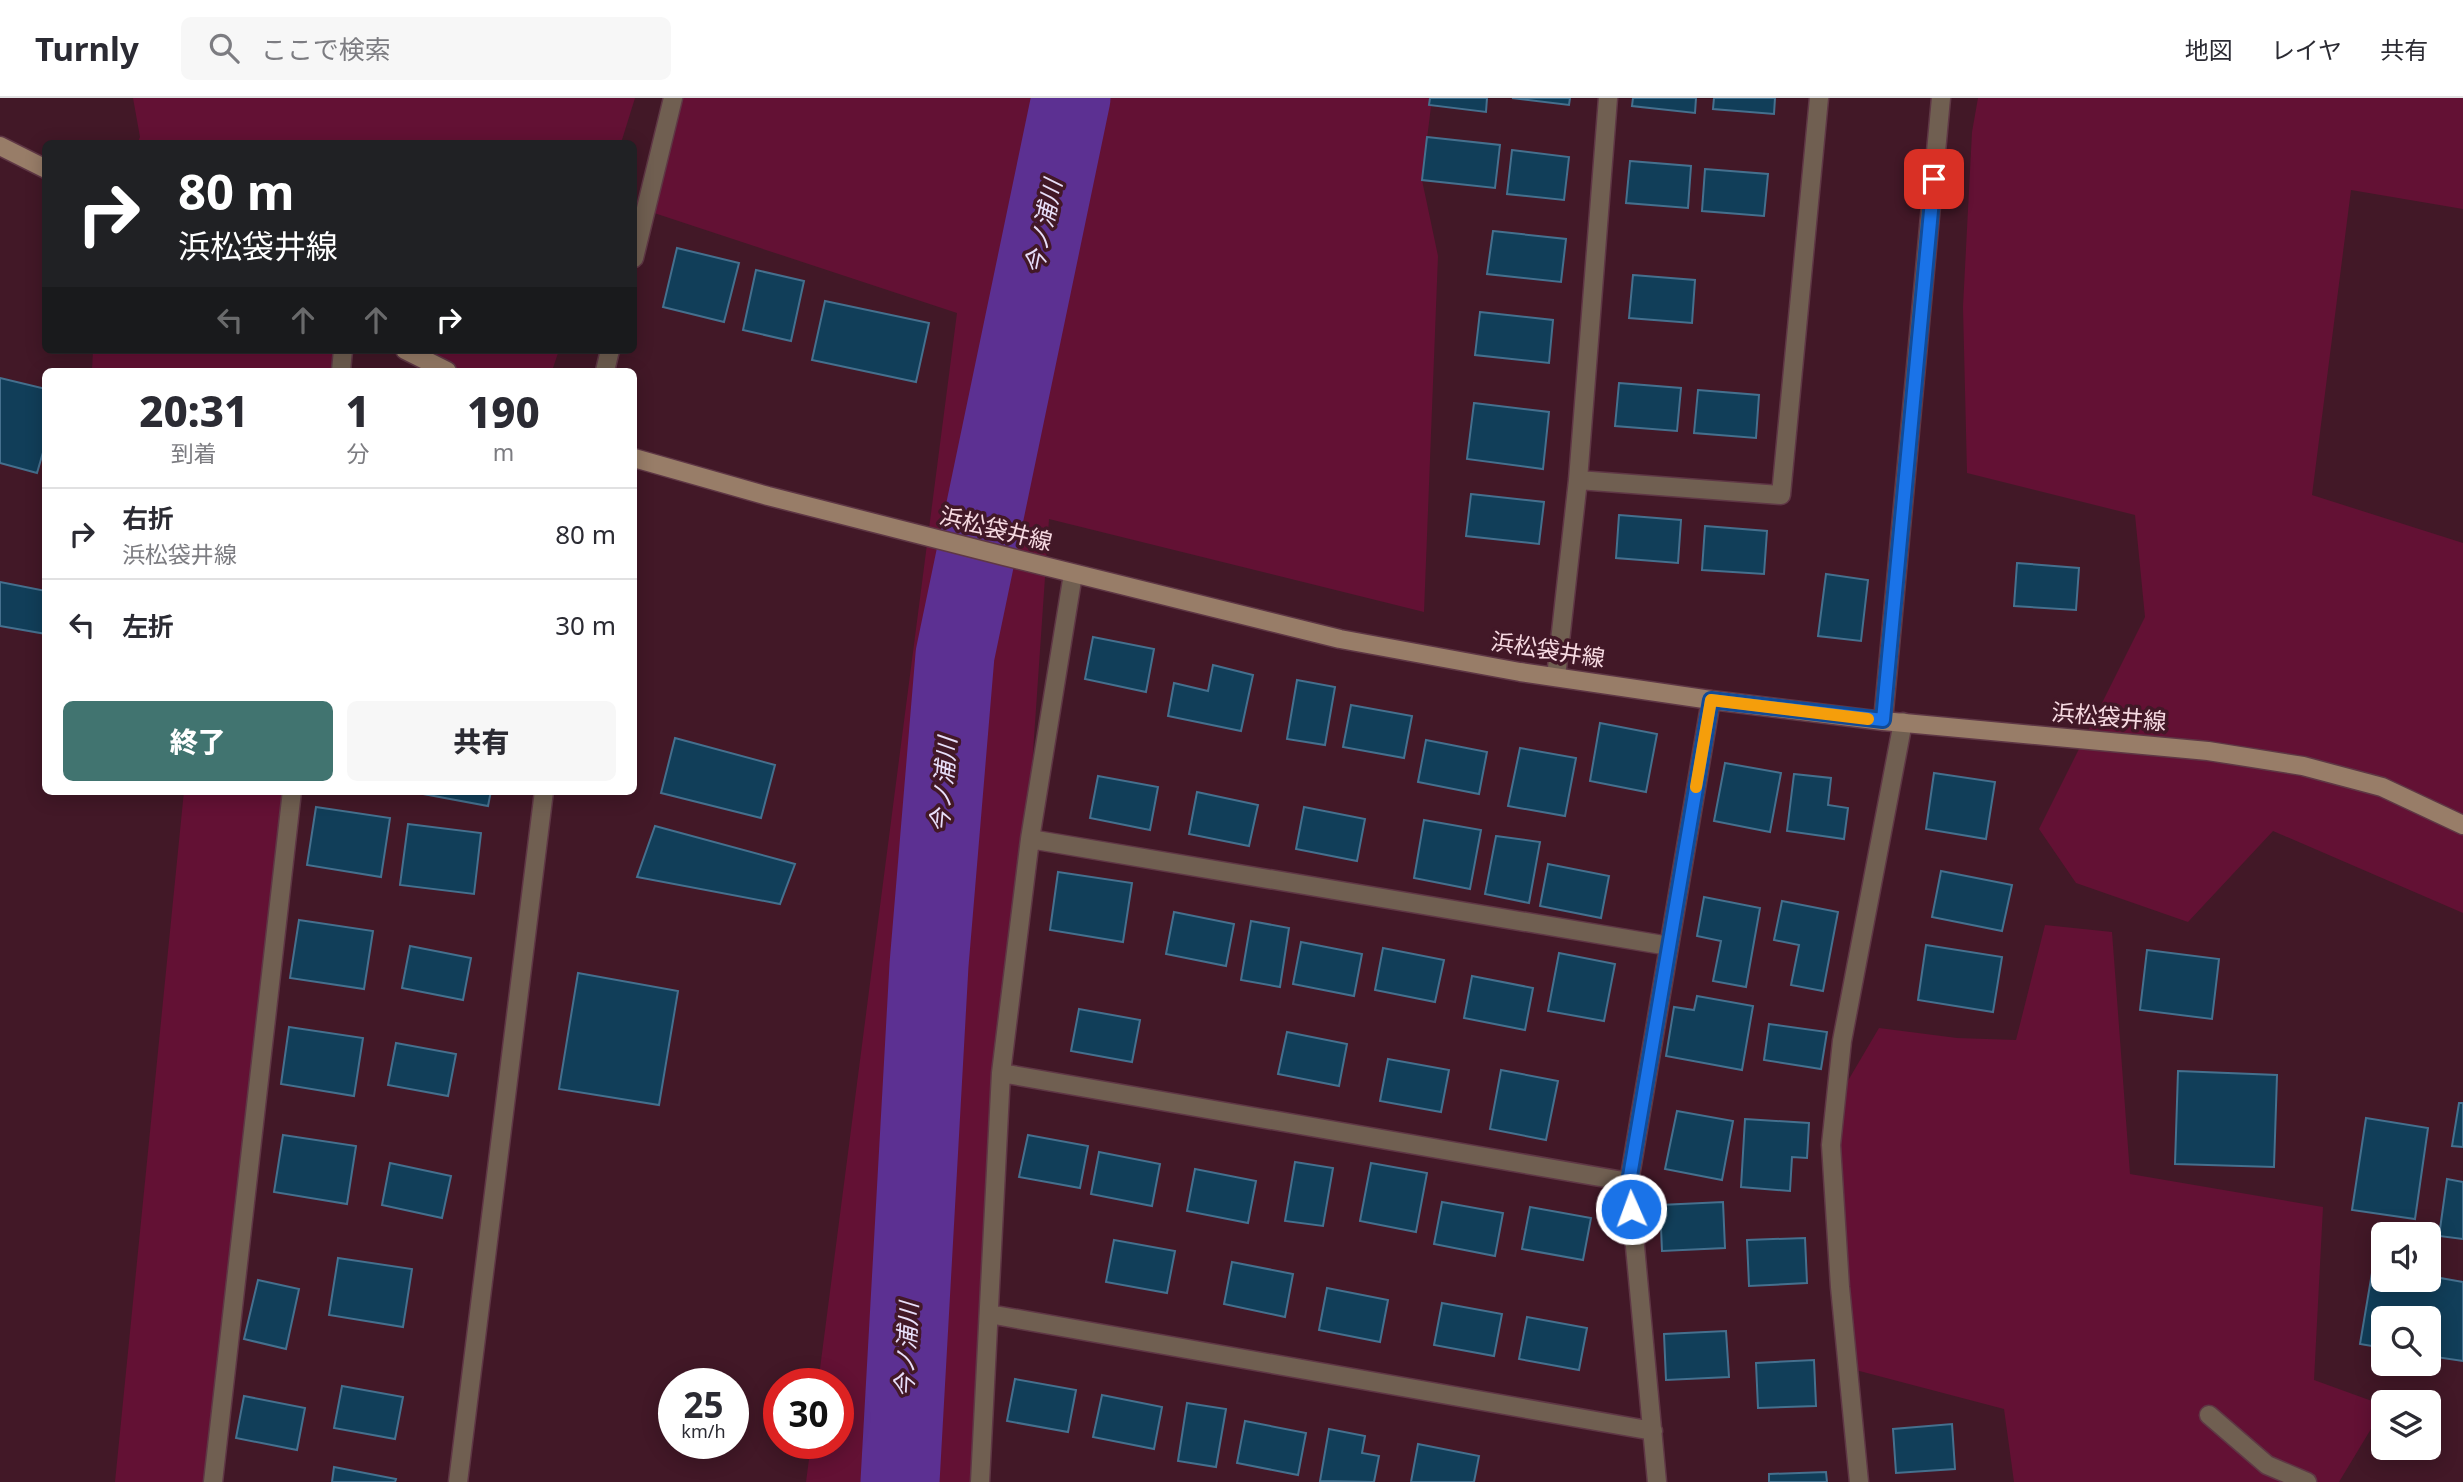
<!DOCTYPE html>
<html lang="ja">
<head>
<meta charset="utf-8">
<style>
  :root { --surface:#fff; --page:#f7f7f7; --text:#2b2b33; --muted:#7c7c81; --line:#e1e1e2; --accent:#417470 }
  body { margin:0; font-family:"Noto Sans","Noto Sans JP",sans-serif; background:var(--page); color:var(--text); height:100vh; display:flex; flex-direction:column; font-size:26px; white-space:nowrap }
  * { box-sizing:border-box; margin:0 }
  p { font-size:23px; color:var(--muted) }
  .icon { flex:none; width:38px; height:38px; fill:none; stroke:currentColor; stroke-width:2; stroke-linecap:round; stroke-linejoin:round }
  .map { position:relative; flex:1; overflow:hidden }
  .panel { position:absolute; left:42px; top:270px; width:595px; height:427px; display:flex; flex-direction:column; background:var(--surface); border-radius:10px; box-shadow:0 4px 18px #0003 }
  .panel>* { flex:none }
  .top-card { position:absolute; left:42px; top:42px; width:595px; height:214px; border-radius:10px; box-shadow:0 4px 18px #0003; background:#202124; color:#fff; overflow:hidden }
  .tools { position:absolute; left:2371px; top:1124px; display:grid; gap:14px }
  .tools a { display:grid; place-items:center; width:70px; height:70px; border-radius:10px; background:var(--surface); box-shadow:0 4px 18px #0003; font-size:35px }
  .speed { position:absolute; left:658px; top:1270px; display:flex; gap:14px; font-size:35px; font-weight:700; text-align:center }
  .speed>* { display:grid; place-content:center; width:91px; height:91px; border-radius:50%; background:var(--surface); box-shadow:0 4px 18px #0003; line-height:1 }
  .speed small { font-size:18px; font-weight:400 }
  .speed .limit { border:10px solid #d22; background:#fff; color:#111 }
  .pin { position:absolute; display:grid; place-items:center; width:60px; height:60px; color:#fff; margin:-30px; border-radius:14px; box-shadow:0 4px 10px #0006 }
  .me { position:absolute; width:77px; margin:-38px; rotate:358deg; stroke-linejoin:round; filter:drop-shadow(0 0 5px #0008) }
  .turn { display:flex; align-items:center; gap:24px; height:147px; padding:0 21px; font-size:32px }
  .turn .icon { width:91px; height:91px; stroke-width:2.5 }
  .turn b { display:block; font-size:49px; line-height:60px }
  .lanes { display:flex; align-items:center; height:66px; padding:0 21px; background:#0003; justify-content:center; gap:35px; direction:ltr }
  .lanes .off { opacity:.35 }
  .eta { display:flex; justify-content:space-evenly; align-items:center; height:119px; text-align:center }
  .eta b { font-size:42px; font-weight:800; line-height:49px }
  .cta { display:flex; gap:14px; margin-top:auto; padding:14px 21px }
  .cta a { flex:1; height:80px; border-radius:10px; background:var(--accent); color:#fff; font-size:28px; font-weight:800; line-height:80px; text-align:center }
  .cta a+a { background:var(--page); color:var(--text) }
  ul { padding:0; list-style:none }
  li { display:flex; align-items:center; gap:21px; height:91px; padding:0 21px; border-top:2px solid var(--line) }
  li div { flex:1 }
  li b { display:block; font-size:26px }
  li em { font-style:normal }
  header { display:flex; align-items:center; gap:42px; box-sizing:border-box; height:98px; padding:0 35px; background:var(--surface); border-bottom:2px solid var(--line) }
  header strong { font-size:33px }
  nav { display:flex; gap:38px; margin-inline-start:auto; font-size:24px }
  .search { width:490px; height:63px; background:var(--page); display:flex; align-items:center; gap:18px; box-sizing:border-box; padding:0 24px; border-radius:10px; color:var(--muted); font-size:26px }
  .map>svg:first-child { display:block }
</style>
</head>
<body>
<header>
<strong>Turnly</strong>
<div class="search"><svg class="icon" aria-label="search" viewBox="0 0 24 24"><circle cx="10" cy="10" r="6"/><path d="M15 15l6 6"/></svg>ここで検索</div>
<nav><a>地図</a><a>レイヤ</a><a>共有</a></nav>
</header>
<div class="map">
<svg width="2463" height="1384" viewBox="0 0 2463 1384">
  <rect width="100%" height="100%" fill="#421827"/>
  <path fill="#631134" d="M 133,0 L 635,0 L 621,45 L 137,46 L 140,39 Z
    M 680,0 L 1432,0 L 1422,82 L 1438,158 L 1424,514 L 1049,421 L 983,1384 L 806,1384 L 811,1346 L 838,1346 L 838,1286 L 818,1286 L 957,215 L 645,112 Z
    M 1978,0 L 2463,0 L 2463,111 L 2351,92 L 2312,397 L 2463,445 L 2463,815 L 2273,733 L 2188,824 L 2076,785 L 2039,731 L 2145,519 L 2135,417 L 1967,375 L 1963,209 L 1972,34 Z
    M 93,252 L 343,252 L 340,273 L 92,273 Z
    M 405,252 L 559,252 L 552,273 L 447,273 Z
    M 184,693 L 286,693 L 243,1035 L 210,1384 L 115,1384 Z
    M 2045,827 L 2112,834 L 2130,1076 L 2323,1109 L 2314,1282 L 2383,1307 L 2383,1311 L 2339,1384 L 2014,1384 L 2004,1311 L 1848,1270 L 1836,1003 L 1879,930 L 1957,940 L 2016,942 Z"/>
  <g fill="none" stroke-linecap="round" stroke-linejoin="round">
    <path stroke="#5c3092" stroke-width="79" d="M 900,1384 L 929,867 L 955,557 L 1071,0"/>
  </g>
  <path fill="#113e59" stroke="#45708e" stroke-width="2" d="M 1430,0 L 1487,0 L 1486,14 L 1429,7 Z
    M 1512,0 L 1570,0 L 1569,7 Z
    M 1633,0 L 1696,0 L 1695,15 L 1632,8 Z
    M 1714,0 L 1775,0 L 1774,16 L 1713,11 Z
    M 1427,39 L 1500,47 L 1495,90 L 1422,82 Z
    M 1512,52 L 1569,59 L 1564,102 L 1507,96 Z
    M 1630,63 L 1691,68 L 1688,110 L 1626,105 Z
    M 1705,71 L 1768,76 L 1764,118 L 1702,113 Z
    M 1493,133 L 1566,141 L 1561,184 L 1487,176 Z
    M 677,150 L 739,165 L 724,224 L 663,209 Z
    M 756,172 L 804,183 L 791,243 L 743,232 Z
    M 1633,177 L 1695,182 L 1692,225 L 1629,220 Z
    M 825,203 L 929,225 L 916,284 L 812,262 Z
    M 1480,214 L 1553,222 L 1549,265 L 1475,257 Z
    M 0,280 L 46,291 L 46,344 L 37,375 L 0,365 Z
    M 1619,285 L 1681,290 L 1677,333 L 1615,328 Z
    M 1698,292 L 1759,297 L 1756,340 L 1694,335 Z
    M 1474,305 L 1549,314 L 1543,371 L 1467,361 Z
    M 1471,396 L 1544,404 L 1539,446 L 1466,438 Z
    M 1619,417 L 1681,422 L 1678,465 L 1616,460 Z
    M 1705,428 L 1767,433 L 1764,476 L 1702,472 Z
    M 2017,465 L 2079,470 L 2076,512 L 2014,508 Z
    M 1826,476 L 1868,482 L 1861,543 L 1818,538 Z
    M 0,484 L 46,493 L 46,536 L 0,528 Z
    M 1093,539 L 1154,551 L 1146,594 L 1085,581 Z
    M 1213,567 L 1253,577 L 1241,633 L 1168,618 L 1174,585 L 1208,593 Z
    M 1297,582 L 1335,589 L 1325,647 L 1287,641 Z
    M 1351,607 L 1412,618 L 1404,660 L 1343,649 Z
    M 1600,625 L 1657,636 L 1646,694 L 1590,683 Z
    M 675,640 L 775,667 L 761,720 L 661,695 Z
    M 1426,642 L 1487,654 L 1479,696 L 1418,684 Z
    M 1520,650 L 1576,660 L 1565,718 L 1508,708 Z
    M 1725,665 L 1781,675 L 1770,734 L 1714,723 Z
    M 1934,675 L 1995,684 L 1986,741 L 1926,731 Z
    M 1794,676 L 1831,680 L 1828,707 L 1848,710 L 1844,741 L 1787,733 Z
    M 1098,678 L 1158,689 L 1150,732 L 1090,720 Z
    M 407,693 L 491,693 L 488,708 Z
    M 1197,694 L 1258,707 L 1249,748 L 1189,736 Z
    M 316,709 L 390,720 L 381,779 L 307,767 Z
    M 1304,709 L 1365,721 L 1357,763 L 1296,751 Z
    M 1424,722 L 1481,732 L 1470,791 L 1414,780 Z
    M 408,726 L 481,735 L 474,796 L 400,787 Z
    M 655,728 L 795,766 L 780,806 L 637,779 Z
    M 1496,738 L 1540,744 L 1529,805 L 1485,796 Z
    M 1548,766 L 1609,778 L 1601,820 L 1540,808 Z
    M 1941,773 L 2012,787 L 2002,833 L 1932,819 Z
    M 1058,774 L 1132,785 L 1123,844 L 1050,832 Z
    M 1704,799 L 1760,810 L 1746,889 L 1713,883 L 1721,843 L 1697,838 Z
    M 1782,803 L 1838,814 L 1823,893 L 1791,887 L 1799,847 L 1774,842 Z
    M 1174,814 L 1234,826 L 1226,868 L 1166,856 Z
    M 299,822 L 373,833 L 364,891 L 290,880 Z
    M 1251,823 L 1289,830 L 1280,889 L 1241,882 Z
    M 1301,844 L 1362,856 L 1354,898 L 1293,886 Z
    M 1926,847 L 2002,859 L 1993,914 L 1918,902 Z
    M 410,848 L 471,860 L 463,902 L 402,890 Z
    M 1383,850 L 1444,862 L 1435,904 L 1375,892 Z
    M 2147,852 L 2219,861 L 2212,921 L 2140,912 Z
    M 1559,855 L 1615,866 L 1604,923 L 1548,913 Z
    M 578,875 L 678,893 L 659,1007 L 559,991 Z
    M 1472,878 L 1533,890 L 1525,932 L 1464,920 Z
    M 1697,898 L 1753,908 L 1742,972 L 1666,958 L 1674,909 L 1694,912 Z
    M 1079,911 L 1140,922 L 1132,964 L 1071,953 Z
    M 1769,926 L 1827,934 L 1821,971 L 1764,962 Z
    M 289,929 L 363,940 L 354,998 L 281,986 Z
    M 1287,934 L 1347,946 L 1339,988 L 1278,976 Z
    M 396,945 L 456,956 L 448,998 L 388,987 Z
    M 1388,961 L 1449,972 L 1441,1014 L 1380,1003 Z
    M 1501,972 L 1558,983 L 1546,1042 L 1490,1031 Z
    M 2178,973 L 2277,977 L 2274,1069 L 2175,1066 Z
    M 2459,1005 L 2463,1005 L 2463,1049 L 2452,1048 Z
    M 1677,1013 L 1733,1023 L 1722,1082 L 1665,1071 Z
    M 2366,1020 L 2428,1030 L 2415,1121 L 2352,1112 Z
    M 1745,1021 L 1809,1025 L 1807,1060 L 1792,1059 L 1790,1093 L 1741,1089 Z
    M 283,1037 L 356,1048 L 347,1106 L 274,1094 Z
    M 1028,1037 L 1088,1048 L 1080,1090 L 1019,1079 Z
    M 1099,1054 L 1160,1066 L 1152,1108 L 1091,1096 Z
    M 1295,1064 L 1333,1070 L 1323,1128 L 1285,1123 Z
    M 390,1065 L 451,1078 L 442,1120 L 382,1107 Z
    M 1371,1065 L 1427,1075 L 1416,1134 L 1360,1123 Z
    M 1195,1071 L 1256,1083 L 1248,1125 L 1187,1113 Z
    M 2447,1081 L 2463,1084 L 2463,1141 L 2439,1138 Z
    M 1442,1104 L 1503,1115 L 1495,1158 L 1434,1146 Z
    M 1723,1104 L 1725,1150 L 1662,1153 L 1660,1107 Z
    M 1530,1109 L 1591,1120 L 1583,1162 L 1522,1151 Z
    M 1805,1140 L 1807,1185 L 1749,1188 L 1747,1142 Z
    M 1114,1142 L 1175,1153 L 1167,1195 L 1106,1184 Z
    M 338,1160 L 412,1171 L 403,1229 L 329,1217 Z
    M 1232,1164 L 1293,1176 L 1285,1219 L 1224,1206 Z
    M 2373,1169 L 2384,1170 L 2384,1181 L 2429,1181 L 2429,1178 L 2463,1184 L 2463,1263 L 2429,1258 L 2429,1220 L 2384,1220 L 2384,1250 L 2360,1246 Z
    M 258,1182 L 299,1191 L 286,1251 L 244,1241 Z
    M 1327,1190 L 1388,1202 L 1380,1244 L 1319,1232 Z
    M 1442,1205 L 1502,1216 L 1494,1258 L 1434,1247 Z
    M 1527,1219 L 1587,1230 L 1579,1272 L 1519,1261 Z
    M 1726,1233 L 1729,1279 L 1666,1282 L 1664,1236 Z
    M 1814,1262 L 1816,1308 L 1758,1310 L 1756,1265 Z
    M 1015,1281 L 1076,1292 L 1068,1334 L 1007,1323 Z
    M 342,1288 L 403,1299 L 395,1341 L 334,1330 Z
    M 1102,1297 L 1162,1309 L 1154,1351 L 1093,1339 Z
    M 244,1298 L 305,1310 L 297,1352 L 236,1340 Z
    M 1187,1305 L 1226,1311 L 1216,1369 L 1178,1363 Z
    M 1245,1323 L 1306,1335 L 1298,1377 L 1237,1365 Z
    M 1952,1326 L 1955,1371 L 1896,1375 L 1893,1331 Z
    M 1329,1331 L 1365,1338 L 1362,1355 L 1379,1358 L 1374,1384 L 1320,1383 Z
    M 1418,1346 L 1479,1358 L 1474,1384 L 1411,1384 Z
    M 334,1369 L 396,1381 L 395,1384 L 332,1384 Z
    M 1826,1374 L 1827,1384 L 1769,1384 L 1769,1376 Z"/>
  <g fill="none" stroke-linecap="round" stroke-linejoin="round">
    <g stroke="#5f3745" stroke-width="21">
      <path id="service" d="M 1883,623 L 1941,0"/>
    </g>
    <g stroke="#5f3745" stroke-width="21">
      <path id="minor" d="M 341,273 L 343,252
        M 1578,382 L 1781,397 L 1819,0
        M 1556,579 L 1578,382 L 1608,0
        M 1030,741 L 1669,848
        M 1001,975 L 1629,1084
        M 989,1216 L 1653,1333
        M 2209,1317 L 2267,1367 L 2307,1384
        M 213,1384 L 292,693
        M 980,1384 L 1001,975 L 1030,741 L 1073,476
        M 1657,1384 L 1629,1084 L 1711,602
        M 1859,1384 L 1840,1189 L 1831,1047 L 1842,943 L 1903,624"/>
    </g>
    <g stroke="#5f3745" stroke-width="21">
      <path id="tertiary" d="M 634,160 L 673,0
        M 605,273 L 610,252
        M 458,1384 L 544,693"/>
    </g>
    <g stroke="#5f3745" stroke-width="21">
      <path id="secondary" d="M 0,48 L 46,71
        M 405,252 L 447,273
        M 634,360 L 768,398 L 1004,458 L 1340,541 L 1520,574 L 1711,602 L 1883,623 L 2208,653 L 2303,668 L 2382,689 L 2463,727"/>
    </g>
    <use href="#service" stroke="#705f51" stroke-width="18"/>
    <use href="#minor" stroke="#705f51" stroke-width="18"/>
    <use href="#tertiary" stroke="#705f51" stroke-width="18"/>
    <use href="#secondary" stroke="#987d68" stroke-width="18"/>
  </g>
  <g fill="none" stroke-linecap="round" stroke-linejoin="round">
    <g stroke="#114b97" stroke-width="18">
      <path id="route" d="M 1631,1111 L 1629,1084 L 1711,602 L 1883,622 L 1934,81"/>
    </g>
    <use href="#route" stroke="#1a73e8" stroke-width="12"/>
    <path stroke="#f59e0b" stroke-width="12" d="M 1696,689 L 1711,602 L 1868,621"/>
  </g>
  <g text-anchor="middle" stroke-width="7" stroke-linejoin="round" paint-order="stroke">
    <g font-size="23" fill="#f6d9e1" stroke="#421827">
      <text transform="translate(996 431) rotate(14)" y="8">浜松袋井線</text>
      <text transform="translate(1548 552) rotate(9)" y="8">浜松袋井線</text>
      <text transform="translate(2109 619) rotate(5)" y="8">浜松袋井線</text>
    </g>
    <g font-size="24" font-style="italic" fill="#e8dffa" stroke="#421827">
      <text transform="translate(1044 129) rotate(-78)" y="8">今ノ浦川</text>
      <text transform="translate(944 687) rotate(-85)" y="8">今ノ浦川</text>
      <text transform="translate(907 1252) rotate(-87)" y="8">今ノ浦川</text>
    </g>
  </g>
</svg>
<div class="tools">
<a><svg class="icon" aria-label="sound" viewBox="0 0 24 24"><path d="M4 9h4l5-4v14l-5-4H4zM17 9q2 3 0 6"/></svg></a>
<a><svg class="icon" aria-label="search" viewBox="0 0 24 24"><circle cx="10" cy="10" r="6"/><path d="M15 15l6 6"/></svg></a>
<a><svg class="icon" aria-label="layers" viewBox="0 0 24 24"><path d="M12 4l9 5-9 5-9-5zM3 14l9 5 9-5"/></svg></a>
</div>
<div class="speed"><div>25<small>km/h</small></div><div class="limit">30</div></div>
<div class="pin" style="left:1934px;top:81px;background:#d93025"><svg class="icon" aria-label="arrive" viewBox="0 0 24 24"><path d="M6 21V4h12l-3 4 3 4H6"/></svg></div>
<svg class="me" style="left:1631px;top:1111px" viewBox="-20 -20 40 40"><circle r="17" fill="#1a73e8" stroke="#fff" stroke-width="3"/><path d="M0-11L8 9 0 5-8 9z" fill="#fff"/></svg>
<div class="top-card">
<div class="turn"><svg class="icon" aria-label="right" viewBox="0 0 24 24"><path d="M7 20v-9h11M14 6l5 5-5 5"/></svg><div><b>80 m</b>浜松袋井線</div></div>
<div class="lanes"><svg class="icon off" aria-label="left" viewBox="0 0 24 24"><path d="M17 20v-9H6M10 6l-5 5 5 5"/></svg><svg class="icon off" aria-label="ahead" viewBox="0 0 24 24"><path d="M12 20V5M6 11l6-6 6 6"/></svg><svg class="icon off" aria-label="ahead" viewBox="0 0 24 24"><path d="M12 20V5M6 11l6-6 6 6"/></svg><svg class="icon" aria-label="right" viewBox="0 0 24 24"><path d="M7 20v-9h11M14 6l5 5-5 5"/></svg></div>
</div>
<section class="panel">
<div class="eta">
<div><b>20:31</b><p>到着</p></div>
<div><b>1</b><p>分</p></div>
<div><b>190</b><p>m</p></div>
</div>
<ul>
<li><svg class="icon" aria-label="right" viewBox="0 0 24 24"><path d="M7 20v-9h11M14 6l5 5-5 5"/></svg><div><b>右折</b><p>浜松袋井線</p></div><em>80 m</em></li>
<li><svg class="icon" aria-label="left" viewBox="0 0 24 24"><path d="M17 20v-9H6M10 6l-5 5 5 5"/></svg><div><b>左折</b></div><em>30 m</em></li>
</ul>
<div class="cta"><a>終了</a><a>共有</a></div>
</section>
</div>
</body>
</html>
